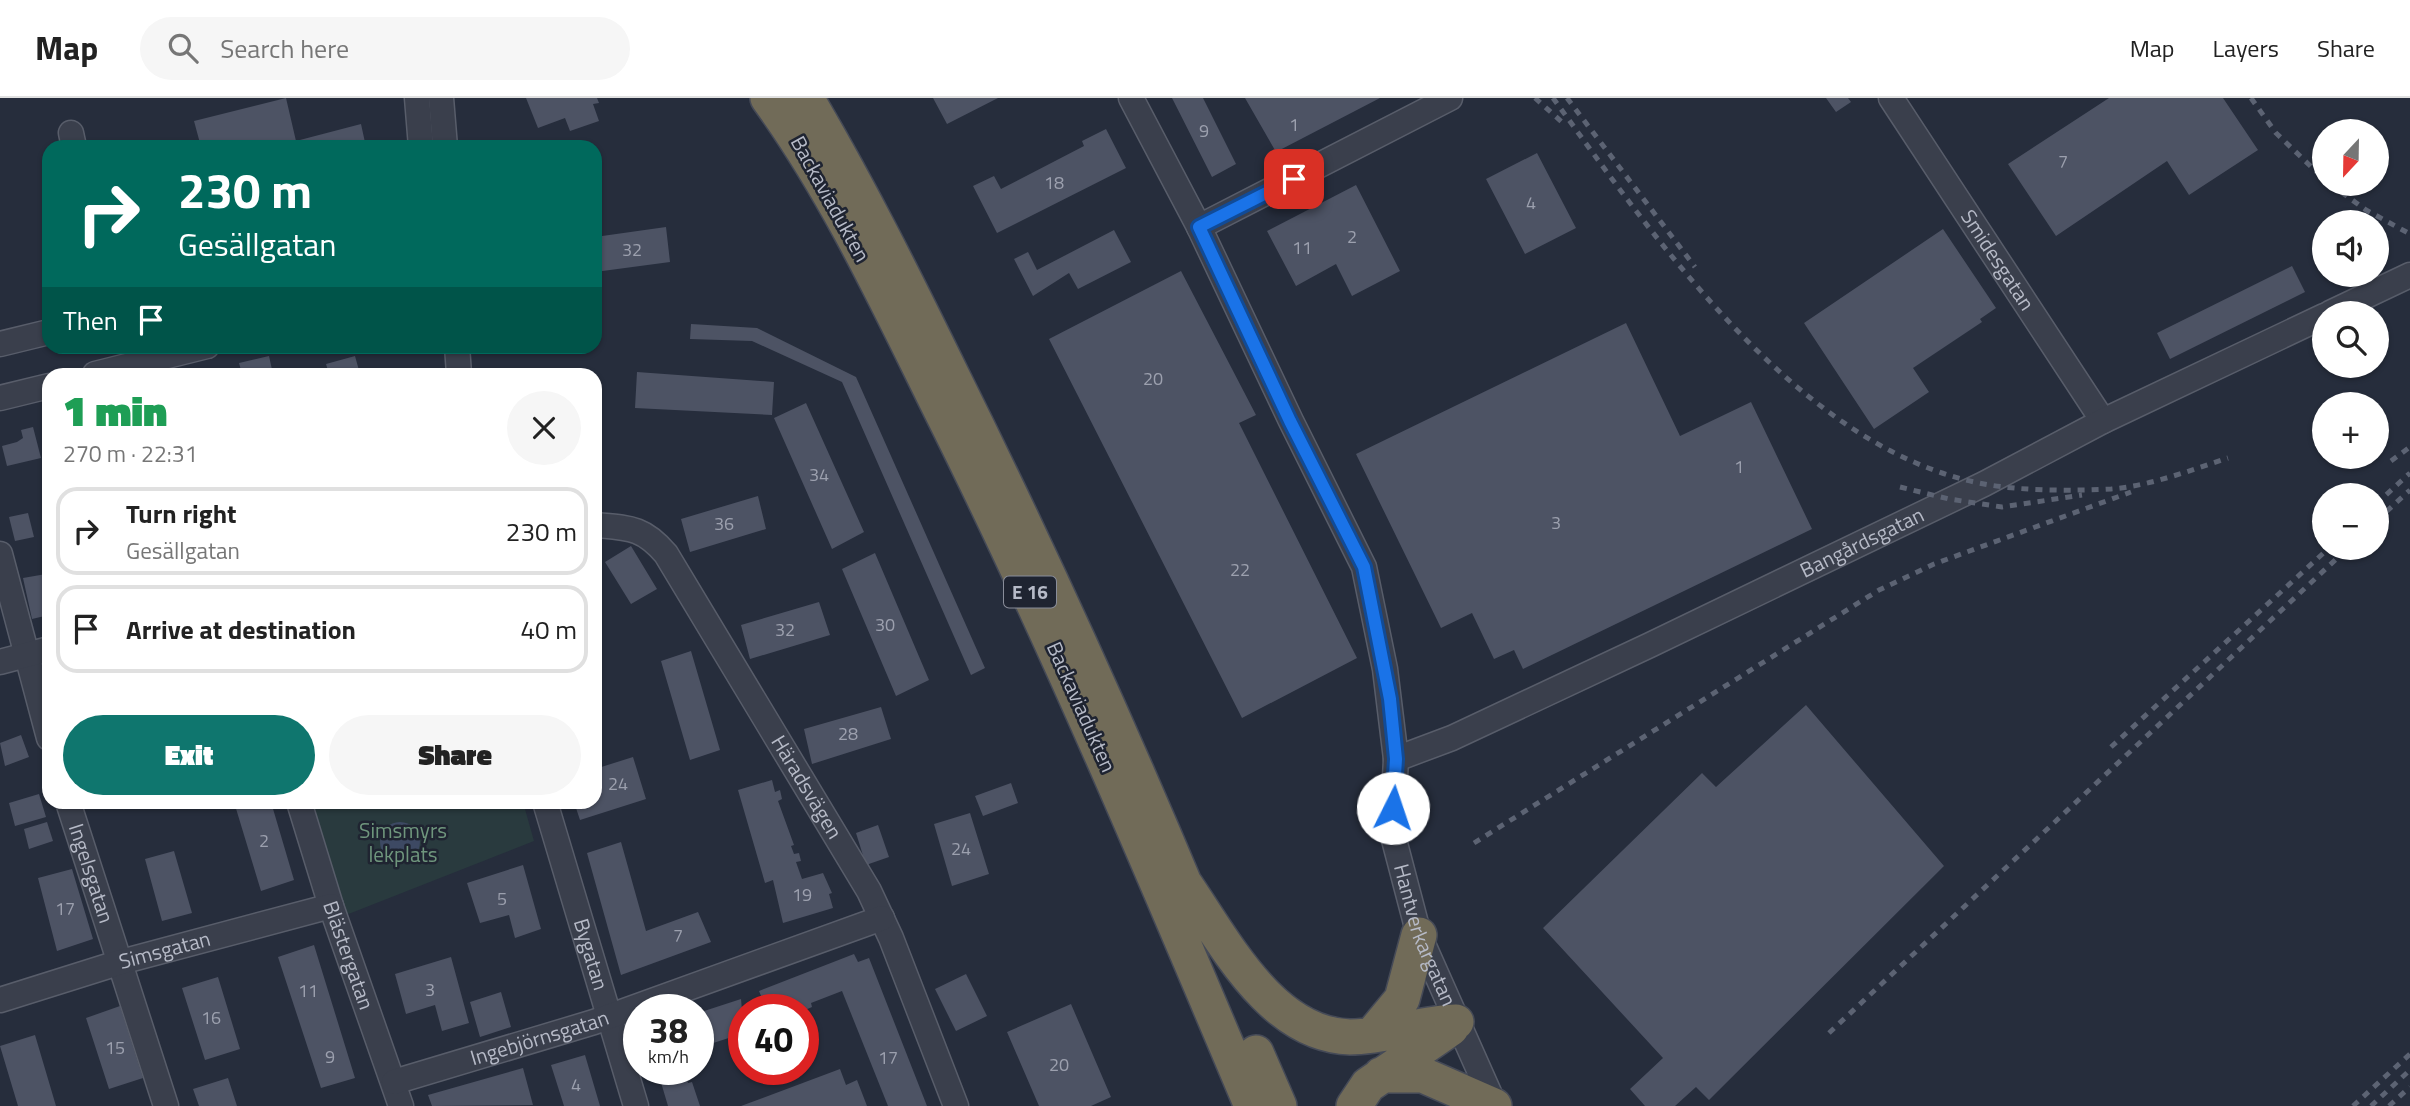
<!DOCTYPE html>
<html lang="en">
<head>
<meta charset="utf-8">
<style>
  :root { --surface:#fff; --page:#f6f6f6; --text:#222; --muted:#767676; --line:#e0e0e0; --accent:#0f766e }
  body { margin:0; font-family:"Titillium Web",sans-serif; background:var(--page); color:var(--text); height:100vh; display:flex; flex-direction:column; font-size:26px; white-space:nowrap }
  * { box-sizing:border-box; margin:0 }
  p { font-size:23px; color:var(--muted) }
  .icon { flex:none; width:38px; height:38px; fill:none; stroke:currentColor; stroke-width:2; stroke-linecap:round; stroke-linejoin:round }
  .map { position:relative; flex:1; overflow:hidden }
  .side { position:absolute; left:42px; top:270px; width:560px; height:441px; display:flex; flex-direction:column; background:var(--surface); border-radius:21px; box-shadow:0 2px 5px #0004 }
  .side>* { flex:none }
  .banner { position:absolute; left:42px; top:42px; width:560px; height:214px; border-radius:21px; box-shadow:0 2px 5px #0004; background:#00695c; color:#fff; overflow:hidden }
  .needle { width:46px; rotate:202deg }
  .buttons { position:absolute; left:2312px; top:21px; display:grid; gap:14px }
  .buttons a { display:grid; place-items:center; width:77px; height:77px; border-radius:50%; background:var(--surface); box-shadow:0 2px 5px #0004; font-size:35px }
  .speed { position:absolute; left:623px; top:896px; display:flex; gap:14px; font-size:35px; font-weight:700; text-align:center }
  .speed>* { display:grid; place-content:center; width:91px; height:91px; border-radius:50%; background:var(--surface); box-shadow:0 2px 5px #0004; line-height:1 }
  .speed small { font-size:18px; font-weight:400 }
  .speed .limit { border:10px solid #d22; background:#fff; color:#111 }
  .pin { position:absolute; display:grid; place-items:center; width:60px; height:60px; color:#fff; margin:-30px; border-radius:14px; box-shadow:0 4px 10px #0006 }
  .me { position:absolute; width:77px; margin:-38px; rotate:4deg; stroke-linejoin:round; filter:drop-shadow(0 0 5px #0008) }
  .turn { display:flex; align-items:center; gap:24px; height:147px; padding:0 21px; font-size:32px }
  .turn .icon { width:91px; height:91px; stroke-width:2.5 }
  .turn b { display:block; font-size:49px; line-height:60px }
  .then { display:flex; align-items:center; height:66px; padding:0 21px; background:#0003; gap:14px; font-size:26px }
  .round { display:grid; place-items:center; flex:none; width:74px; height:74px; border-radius:37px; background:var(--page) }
  .head { display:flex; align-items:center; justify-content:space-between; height:119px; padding:0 21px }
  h1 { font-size:42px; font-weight:800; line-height:52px; color:#1e9e55 }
  .primary-button { display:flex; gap:14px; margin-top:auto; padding:14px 21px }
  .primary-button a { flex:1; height:80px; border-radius:42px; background:var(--accent); color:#fff; font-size:28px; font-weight:800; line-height:80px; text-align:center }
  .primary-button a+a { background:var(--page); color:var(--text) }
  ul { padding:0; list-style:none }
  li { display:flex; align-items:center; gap:21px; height:88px; margin:0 14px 10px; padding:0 7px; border:4px solid var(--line); border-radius:21px }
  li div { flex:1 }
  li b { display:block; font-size:26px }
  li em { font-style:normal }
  header { display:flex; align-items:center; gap:42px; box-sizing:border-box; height:98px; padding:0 35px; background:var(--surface); border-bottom:2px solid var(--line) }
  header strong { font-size:33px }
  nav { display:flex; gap:38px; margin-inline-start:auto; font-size:24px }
  .search { width:490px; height:63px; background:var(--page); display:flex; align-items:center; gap:18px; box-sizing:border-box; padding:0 24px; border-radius:38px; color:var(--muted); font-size:26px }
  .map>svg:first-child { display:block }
</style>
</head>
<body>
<header>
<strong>Map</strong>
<div class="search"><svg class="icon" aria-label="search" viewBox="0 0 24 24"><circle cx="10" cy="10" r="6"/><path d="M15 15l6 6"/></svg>Search here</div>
<nav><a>Map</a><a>Layers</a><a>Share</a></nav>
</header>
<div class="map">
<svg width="2410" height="1008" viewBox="0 0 2410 1008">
  <rect width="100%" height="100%" fill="#262d3c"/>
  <path fill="#293a3e" d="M 311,704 L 523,704 L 534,743 L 346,817 Z"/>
  <path fill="#3d4963" d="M380 744a20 20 0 1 1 40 0a20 20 0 1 1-40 0Z"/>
  <path fill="#4d5364" d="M 286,0 L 296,43 L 361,26 L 366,49 L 201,49 L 194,23 Z
    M 526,0 L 597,0 L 599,5 L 593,6 L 599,23 L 570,33 L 565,20 L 538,30 Z
    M 933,0 L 998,0 L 947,26 Z
    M 1172,0 L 1203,0 L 1236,66 L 1212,79 Z
    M 1245,0 L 1380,0 L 1276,54 Z
    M 1826,0 L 1848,0 L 1851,4 L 1836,14 Z
    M 2109,0 L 2223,0 L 2258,52 L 2189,97 L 2167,63 L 2056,138 L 2008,66 Z
    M 1106,31 L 1126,70 L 997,135 L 973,88 L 994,78 L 1001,91 L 1084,48 L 1082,43 Z
    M 1537,55 L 1576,130 L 1525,156 L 1486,81 Z
    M 1356,87 L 1400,173 L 1352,198 L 1336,166 L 1296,188 L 1267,133 Z
    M 666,129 L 670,164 L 595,174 L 595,139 Z
    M 1943,131 L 1996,210 L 1980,221 L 1982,224 L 1913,270 L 1929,294 L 1874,331 L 1804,225 Z
    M 1114,132 L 1131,164 L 1078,191 L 1069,175 L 1033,198 L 1014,161 L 1028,154 L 1037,172 Z
    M 2292,168 L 2305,194 L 2170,261 L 2157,235 Z
    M 1181,173 L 1256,317 L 1239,325 L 1357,560 L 1242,620 L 1049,241 Z
    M 1626,225 L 1680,338 L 1751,304 L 1812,431 L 1523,571 L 1514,552 L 1494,561 L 1472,515 L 1441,530 L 1356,356 Z
    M 691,226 L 757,230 L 856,279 L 985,570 L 971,577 L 842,284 L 752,243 L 690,241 Z
    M 269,258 L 273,276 L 242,276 L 239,265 Z
    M 355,258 L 360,276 L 329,276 L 326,266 Z
    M 637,274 L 774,284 L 772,317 L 635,310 Z
    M 806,305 L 864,434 L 832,451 L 774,320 Z
    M 33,329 L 41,360 L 7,368 L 2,348 L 17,344 L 23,340 L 21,332 Z
    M 758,398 L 766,431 L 690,454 L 681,421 Z
    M 28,415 L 34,439 L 15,443 L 9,419 Z
    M 631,448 L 657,491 L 631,506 L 605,464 Z
    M 875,455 L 929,582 L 896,598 L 842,471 Z
    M 46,476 L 49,517 L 32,521 L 23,480 Z
    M 819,504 L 830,537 L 750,561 L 741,527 Z
    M 691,553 L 720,652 L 690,662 L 661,563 Z
    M 1806,607 L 1944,768 L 1709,1002 L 1696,989 L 1675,1008 L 1645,1008 L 1630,991 L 1663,960 L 1543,830 L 1702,675 L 1716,689 Z
    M 881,609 L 891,641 L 812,666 L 804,631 Z
    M 21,637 L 29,659 L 5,668 L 0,645 Z
    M 633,659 L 646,701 L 580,722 L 574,704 L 595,704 L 595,671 Z
    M 772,682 L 775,694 L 780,692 L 782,701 L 778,703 L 794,747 L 791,748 L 794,756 L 799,755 L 801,763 L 796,764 L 802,781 L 823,775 L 832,795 L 829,796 L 833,810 L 783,825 L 773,782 L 765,785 L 738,692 Z
    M 1011,685 L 1018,705 L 983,718 L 975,698 Z
    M 39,696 L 46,719 L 15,728 L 9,705 Z
    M 234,704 L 271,704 L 294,782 L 261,793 Z
    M 970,715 L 989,776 L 952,788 L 934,726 Z
    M 47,724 L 53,743 L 29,751 L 24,731 Z
    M 878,727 L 889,759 L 866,767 L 856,735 Z
    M 621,744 L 646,833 L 698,814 L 711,844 L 621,877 L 587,755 Z
    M 174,753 L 192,815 L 162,823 L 145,761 Z
    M 523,767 L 541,831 L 515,840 L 509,817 L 480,825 L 467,785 Z
    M 72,771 L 93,841 L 57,853 L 38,780 Z
    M 314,847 L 355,980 L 321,990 L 278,859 Z
    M 854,856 L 858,864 L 869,860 L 927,1008 L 888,1008 L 842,893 L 811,905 L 812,909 L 803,913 L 767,912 L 759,893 Z
    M 451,859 L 469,925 L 442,933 L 435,907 L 406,916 L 395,876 Z
    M 966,876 L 987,918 L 956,933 L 935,891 Z
    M 218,879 L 240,951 L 205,962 L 182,890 Z
    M 501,894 L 511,929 L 480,939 L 470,904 Z
    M 741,901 L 744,935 L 698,950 L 698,915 Z
    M 1071,906 L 1111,999 L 1091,1008 L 1039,1008 L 1007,934 Z
    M 120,908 L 143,980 L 109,991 L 86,920 Z
    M 35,937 L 56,1008 L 18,1008 L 0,948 Z
    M 585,957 L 600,1008 L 564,1008 L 551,967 Z
    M 523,970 L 533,1007 L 432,1008 L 428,997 Z
    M 657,971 L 684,971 L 688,985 L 692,984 L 700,1008 L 668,1008 Z
    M 840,971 L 846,987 L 857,982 L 867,1008 L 741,1008 Z
    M 228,980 L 237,1008 L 199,1008 L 193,991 Z"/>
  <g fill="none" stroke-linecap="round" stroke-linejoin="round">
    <g stroke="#585d6a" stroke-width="27">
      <g id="minor">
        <path d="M 417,0 L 421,49"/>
        <path d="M 441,0 L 445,49"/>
        <path id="s1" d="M 1131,0 L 1199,129 L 1291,323 L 1364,469 L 1385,571 L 1396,661 L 1392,734 L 1419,837 L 1495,1008"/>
        <path id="s2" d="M 1891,0 L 2103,323"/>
        <path d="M 71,35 L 74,49"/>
        <path d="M 1199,129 L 1450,0"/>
        <path d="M 2330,215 L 2410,177"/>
        <path d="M 0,246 L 49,234"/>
        <path d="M 457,248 L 459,276"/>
        <path d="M 95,276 L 207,248"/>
        <path d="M 0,300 L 49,288"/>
        <path id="s3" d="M 595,427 C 629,430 643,429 666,456 L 869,793 L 891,840 L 956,1008"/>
        <path d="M 0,456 L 49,640"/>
        <path d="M 0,564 L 49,551"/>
        <path id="s4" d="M 1396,661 L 1452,640 L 1650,547 L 1984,386 L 2103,323 L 2324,218"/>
        <path id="s5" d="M 68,704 L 166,1008"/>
        <path id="s6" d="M 299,704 L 331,808 L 401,1008"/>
        <path id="s7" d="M 545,704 L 636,1008"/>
        <path id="s8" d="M 0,902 L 121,864 L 331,808"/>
        <path id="s9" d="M 394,984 L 594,924 L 882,820"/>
      </g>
    </g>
    <g stroke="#454a57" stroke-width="38">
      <path id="highway" d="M 768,0 C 837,95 888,205 940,310 C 1054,538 1153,773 1252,1008
        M 806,0 C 860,91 907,186 953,280 C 1039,453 1118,627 1192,804
        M 1184,785 C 1224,843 1271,937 1350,939 C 1386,939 1421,925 1456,924
        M 1373,936 L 1402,901 L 1419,837
        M 1256,955 L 1279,1008
        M 1381,977 L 1423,977 L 1494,1008
        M 1354,1008 L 1368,987 L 1451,930"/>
    </g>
    <use href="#minor" stroke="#3a3f4c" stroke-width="24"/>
    <use href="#highway" stroke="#716b58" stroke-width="35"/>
    <path stroke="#5c6373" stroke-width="5" stroke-dasharray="7 7" stroke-linecap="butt" d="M 1535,0 L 1563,25
      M 1553,0 C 1657,143 1799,351 1984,386 C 2020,393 2074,393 2111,391 C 2150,388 2191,372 2228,360
      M 1567,0 L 1695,169
      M 2251,0 L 2276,35 L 2324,81
      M 2330,86 L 2366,112 L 2410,136
      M 2391,363 L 2410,349
      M 1900,389 L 1949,401 L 2002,409 L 2082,397
      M 2376,406 L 2410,375
      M 2376,423 L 2410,392
      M 2111,649 L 2329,450
      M 1474,745 L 1879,492 L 1934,466 L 2131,394
      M 1829,935 L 2348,450
      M 2353,1008 L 2410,956
      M 2371,1008 L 2410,972
      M 2389,1008 L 2410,989"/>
  </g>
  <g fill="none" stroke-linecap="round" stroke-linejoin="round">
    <g stroke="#114b97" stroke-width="18">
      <path id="route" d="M 1294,81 L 1199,129 L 1290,323 L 1364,469 L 1390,601 L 1396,661 L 1393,710"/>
    </g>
    <use href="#route" stroke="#1a73e8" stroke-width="12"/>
  </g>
  <g text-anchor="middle" stroke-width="5" stroke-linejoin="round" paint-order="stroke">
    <g font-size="18" fill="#9ca0ae">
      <text x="1294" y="33">1</text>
      <text x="1204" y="39">9</text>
      <text x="2063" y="70">7</text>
      <text x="1054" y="91">18</text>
      <text x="1531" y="111">4</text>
      <text x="1352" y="145">2</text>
      <text x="1302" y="156">11</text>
      <text x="632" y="158">32</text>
      <text x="1153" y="287">20</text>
      <text x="1739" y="375">1</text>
      <text x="819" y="383">34</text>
      <text x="1556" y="431">3</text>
      <text x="724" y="432">36</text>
      <text x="1240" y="478">22</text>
      <text x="885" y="533">30</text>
      <text x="785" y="538">32</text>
      <text x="848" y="642">28</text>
      <text x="618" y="692">24</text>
      <text x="264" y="749">2</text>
      <text x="961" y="757">24</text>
      <text x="802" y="803">19</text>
      <text x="502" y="807">5</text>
      <text x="65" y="817">17</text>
      <text x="678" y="844">7</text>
      <text x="430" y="898">3</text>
      <text x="308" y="899">11</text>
      <text x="211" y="926">16</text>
      <text x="115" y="956">15</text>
      <text x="330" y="965">9</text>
      <text x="888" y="966">17</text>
      <text x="1059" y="973">20</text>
      <text x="576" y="993">4</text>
    </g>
    <rect fill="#1f2431" stroke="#898d9a" stroke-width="2" x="1004" y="478.5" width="52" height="31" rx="5"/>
    <g font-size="19" font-weight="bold" fill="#b6bac7">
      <text x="1030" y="501">E 16</text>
    </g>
    <g font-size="21" fill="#b6bac7" stroke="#1f2431">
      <text transform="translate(830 101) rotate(61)" y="7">Backaviadukten</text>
      <text dy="7" stroke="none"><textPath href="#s2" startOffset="194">Smidesgatan</textPath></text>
      <text dy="7" stroke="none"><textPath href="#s4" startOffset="514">Bangårdsgatan</textPath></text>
      <text transform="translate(1081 609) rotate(66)" y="7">Backaviadukten</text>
      <text dy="7" stroke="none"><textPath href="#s3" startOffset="352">Häradsvägen</textPath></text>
      <text dy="7" stroke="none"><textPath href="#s5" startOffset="75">Ingelsgatan</textPath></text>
      <text dy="7" stroke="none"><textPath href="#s1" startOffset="900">Hantverkargatan</textPath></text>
      <text dy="7" stroke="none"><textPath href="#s8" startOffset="172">Simsgatan</textPath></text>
      <text dy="7" stroke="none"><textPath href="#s6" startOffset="161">Blästergatan</textPath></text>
      <text dy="7" stroke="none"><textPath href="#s7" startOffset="159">Bygatan</textPath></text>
      <text dy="7" stroke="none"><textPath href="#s9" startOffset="152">Ingebjörnsgatan</textPath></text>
    </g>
    <g font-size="21" fill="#6f967d" stroke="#1f2431">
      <text x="403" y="740">Simsmyrs<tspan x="403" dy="24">lekplats</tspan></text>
    </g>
  </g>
</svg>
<div class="buttons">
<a><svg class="needle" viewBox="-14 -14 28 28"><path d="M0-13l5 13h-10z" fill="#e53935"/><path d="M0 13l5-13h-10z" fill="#767676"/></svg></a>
<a><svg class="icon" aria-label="sound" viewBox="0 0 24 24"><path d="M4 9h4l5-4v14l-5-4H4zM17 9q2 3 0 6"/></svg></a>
<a><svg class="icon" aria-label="search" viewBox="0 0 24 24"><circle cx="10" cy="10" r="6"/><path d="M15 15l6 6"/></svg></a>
<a>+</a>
<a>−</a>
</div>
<div class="speed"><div>38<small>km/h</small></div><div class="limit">40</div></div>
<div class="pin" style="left:1294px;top:81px;background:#d93025"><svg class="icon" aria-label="arrive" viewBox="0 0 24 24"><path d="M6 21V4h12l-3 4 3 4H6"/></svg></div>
<svg class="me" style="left:1393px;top:710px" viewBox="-20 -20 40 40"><circle r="19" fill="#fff"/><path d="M0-13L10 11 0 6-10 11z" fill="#1a73e8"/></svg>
<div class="banner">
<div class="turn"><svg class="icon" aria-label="right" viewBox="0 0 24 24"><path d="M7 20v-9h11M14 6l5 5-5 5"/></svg><div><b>230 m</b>Gesällgatan</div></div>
<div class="then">Then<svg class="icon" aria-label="arrive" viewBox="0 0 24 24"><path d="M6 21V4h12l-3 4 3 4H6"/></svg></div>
</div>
<section class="side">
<div class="head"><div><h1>1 min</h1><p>270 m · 22:31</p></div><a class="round"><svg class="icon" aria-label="close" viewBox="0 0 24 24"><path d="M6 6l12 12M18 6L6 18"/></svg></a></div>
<ul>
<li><svg class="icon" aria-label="right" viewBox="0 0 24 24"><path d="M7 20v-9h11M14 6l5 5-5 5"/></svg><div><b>Turn right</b><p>Gesällgatan</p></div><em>230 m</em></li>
<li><svg class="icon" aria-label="arrive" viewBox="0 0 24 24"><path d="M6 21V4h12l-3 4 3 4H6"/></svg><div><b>Arrive at destination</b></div><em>40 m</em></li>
</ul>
<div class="primary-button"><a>Exit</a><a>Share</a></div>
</section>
</div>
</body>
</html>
